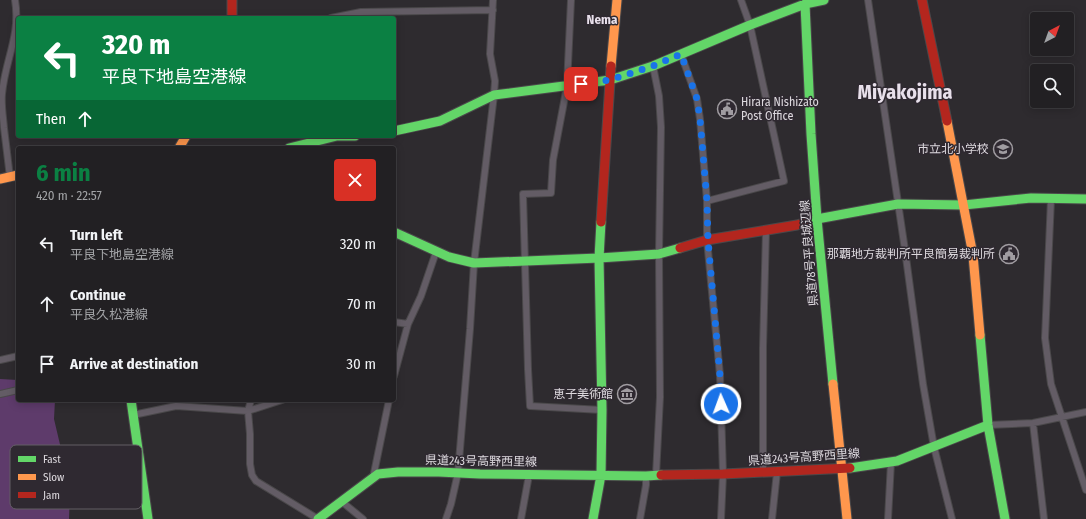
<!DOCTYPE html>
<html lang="en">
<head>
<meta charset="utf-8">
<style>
  :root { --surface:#222023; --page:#2e2d30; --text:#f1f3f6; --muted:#a2a3a6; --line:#3f3e41; --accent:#0b8043 }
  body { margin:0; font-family:"Fira Sans Condensed","Noto Sans JP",sans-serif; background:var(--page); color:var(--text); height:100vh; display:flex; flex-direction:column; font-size:15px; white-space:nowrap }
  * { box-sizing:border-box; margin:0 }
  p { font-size:13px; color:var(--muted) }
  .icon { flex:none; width:22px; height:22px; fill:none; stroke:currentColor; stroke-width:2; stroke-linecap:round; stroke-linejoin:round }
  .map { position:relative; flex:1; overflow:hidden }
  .panel { position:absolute; left:16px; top:146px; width:380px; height:256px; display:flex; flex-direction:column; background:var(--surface); border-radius:4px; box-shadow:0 2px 10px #0003,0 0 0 1px var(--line) }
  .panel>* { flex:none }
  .hud { position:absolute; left:16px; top:16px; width:380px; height:122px; border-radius:4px; box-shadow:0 2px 10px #0003,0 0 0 1px var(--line); background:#0b8043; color:#fff; overflow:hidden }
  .needle { width:26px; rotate:41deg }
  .controls { position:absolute; left:1030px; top:12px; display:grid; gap:8px }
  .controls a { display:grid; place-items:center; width:44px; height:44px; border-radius:4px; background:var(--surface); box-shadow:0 2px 10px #0003,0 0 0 1px var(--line); font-size:20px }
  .pin { position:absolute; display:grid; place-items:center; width:34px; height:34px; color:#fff; margin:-17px; border-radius:8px; box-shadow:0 2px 6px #0006 }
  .me { position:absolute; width:44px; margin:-22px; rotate:358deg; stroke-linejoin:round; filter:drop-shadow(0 0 3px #0008) }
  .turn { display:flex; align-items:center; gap:14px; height:84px; padding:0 20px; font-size:18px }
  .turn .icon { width:52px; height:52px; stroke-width:2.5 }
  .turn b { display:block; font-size:28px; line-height:34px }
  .then { display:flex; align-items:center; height:38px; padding:0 20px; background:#0003; gap:8px; font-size:15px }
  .round { display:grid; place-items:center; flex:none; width:42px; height:42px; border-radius:4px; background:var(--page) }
  .head { display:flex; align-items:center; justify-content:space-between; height:68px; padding:0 20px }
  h1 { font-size:24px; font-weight:700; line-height:30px; color:var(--accent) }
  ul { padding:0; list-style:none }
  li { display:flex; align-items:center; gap:12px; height:60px; padding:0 20px }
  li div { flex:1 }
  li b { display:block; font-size:15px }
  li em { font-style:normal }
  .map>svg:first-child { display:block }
</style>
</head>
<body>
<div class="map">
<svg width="1086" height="519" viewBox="0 0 1086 519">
  <rect width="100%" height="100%" fill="#2e2b2f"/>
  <path fill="#5e3b6b" d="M 0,379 L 18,380 L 18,400 L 55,400 L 54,419 L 70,487 L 69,519 L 0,519 Z"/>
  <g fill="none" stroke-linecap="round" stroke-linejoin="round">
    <g stroke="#4a484a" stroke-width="8">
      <path id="street" d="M 571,0 L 567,86 L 553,160 L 551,193 L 523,194 L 528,369 L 530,406 L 602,410
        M 868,0 L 905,250 L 923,384 L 934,447 L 952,519
        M 331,18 L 361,12 L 493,10
        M 681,54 L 697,99 L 700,119 L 707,201 L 707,240 L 720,375 L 723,474 L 721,519
        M 653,66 L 659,96 L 661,127 L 659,254 L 660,397 L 656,475
        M 10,177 C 8,160 6,144 4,128 C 3,116 1,105 2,94 C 5,60 21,35 15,0
        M 1051,199 L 1045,338 L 1051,384 L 1086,490
        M 707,201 L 784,181 L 750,25 L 741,0
        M 394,322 L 408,324
        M 0,360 L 18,356
        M 394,376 L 408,324 L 421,296 L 436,252
        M 0,394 L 18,390
        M 251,400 L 248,411 L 250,434 L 250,464 L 252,475 L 256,481 L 318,519
        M 133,415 L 176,406 L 248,411 L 282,400
        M 1033,423 L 1044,519
        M 988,425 L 1033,423 L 1086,412
        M 763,472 L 763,348 L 766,230
        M 373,478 L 389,400
        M 341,501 L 363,519
        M 446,519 L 451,504 L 458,473 L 470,329 L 474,263 L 494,95 L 495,81 L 490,54 L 493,0
        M 521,519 L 529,475
        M 640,519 L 646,485 L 646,476
        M 772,519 L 777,472
        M 888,519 L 891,462"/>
    </g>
    <g stroke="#4a484a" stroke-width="11">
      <path id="fast" d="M 824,0 L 805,4 L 811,134 L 817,219 L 833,384
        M 394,131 L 440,121 L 494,95 L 610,80 L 653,66 L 750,25 L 805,4
        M 289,148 L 337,136 L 355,136
        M 807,222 L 817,219 L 898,204 L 964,205 L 1031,198 L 1086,199
        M 394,232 L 449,257 L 474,263 L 599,258 L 659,254 L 680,248
        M 980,335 L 988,425 L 1005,519
        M 131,400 L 148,519
        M 850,468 L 897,461 L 988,425
        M 318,519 L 378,474 L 398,472 L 439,472 L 480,474 L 646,476 L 661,475
        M 593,519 L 601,475 L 602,410 L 599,258 L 601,222"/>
    </g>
    <g stroke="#4a484a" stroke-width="11">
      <path id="slow" d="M 611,66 L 617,0
        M 947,121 L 973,255 L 980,335
        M 179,148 L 186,136
        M 0,179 L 18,175
        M 833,384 L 847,519"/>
    </g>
    <g stroke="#4a484a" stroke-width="11">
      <path id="jam" d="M 232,0 L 232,18
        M 922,0 L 947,121
        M 601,222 L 611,66
        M 680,248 L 707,240 L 797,225 L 807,222
        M 661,475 L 723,474 L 850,468"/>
    </g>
    <use href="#street" stroke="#635c65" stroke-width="6"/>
    <use href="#fast" stroke="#63d668" stroke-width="9"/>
    <use href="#slow" stroke="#ff974d" stroke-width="9"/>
    <use href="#jam" stroke="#b3261e" stroke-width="9"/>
  </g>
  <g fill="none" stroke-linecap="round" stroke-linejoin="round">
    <path stroke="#1a73e8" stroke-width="7" stroke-dasharray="0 12.6" d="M 581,84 L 610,80 L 653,66 L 681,54 L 697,99 L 700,119 L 707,201 L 708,240 L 720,376 L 721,404"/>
  </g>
  <defs>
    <g id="civic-ring" transform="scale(1)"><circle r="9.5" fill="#2f2931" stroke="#a09ca1" stroke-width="1.5"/><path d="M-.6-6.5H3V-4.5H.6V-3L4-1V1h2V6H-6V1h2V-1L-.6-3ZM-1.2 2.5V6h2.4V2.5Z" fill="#a09ca1"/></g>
    <g id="school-ring" transform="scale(1)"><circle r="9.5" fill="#2f2931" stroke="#a09ca1" stroke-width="1.5"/><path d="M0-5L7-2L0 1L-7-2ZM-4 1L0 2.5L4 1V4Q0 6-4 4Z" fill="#a09ca1"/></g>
    <g id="museum-ring" transform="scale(1)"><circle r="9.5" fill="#2f2931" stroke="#a09ca1" stroke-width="1.5"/><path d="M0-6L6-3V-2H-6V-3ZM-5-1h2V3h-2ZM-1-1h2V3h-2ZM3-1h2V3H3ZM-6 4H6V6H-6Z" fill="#a09ca1"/></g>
  </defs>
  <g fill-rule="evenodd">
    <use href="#civic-ring" x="727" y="109"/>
    <use href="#school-ring" x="1003" y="149"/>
    <use href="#civic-ring" x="1009" y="254"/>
    <use href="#museum-ring" x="627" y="394"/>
  </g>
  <g text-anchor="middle" stroke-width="3" stroke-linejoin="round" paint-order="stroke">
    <g font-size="12" fill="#ddd9de" stroke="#2f2931" text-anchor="end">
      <text x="741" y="106" text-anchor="start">Hirara Nishizato<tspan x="741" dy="14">Post Office</tspan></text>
      <text x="989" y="153">市立北小学校</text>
      <text x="995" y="258">那覇地方裁判所平良簡易裁判所</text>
      <text x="613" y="398">恵子美術館</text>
    </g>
    <g font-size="12" fill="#ddd9de" stroke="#2f2931">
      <text transform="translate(809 253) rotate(-95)" y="4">県道78号平良城辺線</text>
      <text transform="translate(804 457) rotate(-4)" y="4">県道243号高野西里線</text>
      <text transform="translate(481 461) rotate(1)" y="4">県道243号高野西里線</text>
    </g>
    <g font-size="13" font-weight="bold" fill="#e8e0eb" stroke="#2f2931">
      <text x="602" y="24">Nema</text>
    </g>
    <g font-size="20" font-weight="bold" fill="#e8e0eb" stroke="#2f2931">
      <text x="905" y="99">Miyakojima</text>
    </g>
  </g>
  <rect x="10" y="445" width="132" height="64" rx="6" fill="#2f2931" stroke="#635e65" stroke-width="1"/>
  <rect x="18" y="456" width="18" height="6" fill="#63d668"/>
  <rect x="18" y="474" width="18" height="6" fill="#ff974d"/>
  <rect x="18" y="492" width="18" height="6" fill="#b3261e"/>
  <g font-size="11" fill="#ddd9de">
    <text x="43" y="463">Fast</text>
    <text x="43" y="481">Slow</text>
    <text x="43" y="499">Jam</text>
  </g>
</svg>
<div class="controls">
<a><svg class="needle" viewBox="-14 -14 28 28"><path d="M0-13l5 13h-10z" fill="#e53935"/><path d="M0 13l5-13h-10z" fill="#a2a3a6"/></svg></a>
<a><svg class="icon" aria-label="search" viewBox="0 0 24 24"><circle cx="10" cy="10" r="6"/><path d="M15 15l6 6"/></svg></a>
</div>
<div class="pin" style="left:581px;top:84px;background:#d93025"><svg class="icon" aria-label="arrive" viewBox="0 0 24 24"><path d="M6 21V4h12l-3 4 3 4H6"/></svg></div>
<svg class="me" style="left:721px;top:404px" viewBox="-20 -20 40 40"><circle r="17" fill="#1a73e8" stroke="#fff" stroke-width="3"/><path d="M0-11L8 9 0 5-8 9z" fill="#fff"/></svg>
<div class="hud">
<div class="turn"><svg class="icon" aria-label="left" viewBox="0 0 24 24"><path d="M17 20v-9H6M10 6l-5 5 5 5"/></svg><div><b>320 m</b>平良下地島空港線</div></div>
<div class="then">Then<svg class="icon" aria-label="ahead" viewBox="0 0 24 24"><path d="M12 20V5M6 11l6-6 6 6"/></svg></div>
</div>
<section class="panel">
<div class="head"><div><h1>6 min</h1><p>420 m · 22:57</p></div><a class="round" style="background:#d93025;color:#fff"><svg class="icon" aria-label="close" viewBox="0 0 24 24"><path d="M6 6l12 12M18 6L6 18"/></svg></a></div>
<ul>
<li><svg class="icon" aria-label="left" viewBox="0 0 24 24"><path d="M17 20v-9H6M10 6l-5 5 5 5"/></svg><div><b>Turn left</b><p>平良下地島空港線</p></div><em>320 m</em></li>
<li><svg class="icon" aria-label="ahead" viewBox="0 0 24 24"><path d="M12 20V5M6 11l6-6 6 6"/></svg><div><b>Continue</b><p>平良久松港線</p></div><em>70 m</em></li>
<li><svg class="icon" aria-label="arrive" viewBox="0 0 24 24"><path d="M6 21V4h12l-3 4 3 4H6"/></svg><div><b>Arrive at destination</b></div><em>30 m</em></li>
</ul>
</section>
</div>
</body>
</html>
